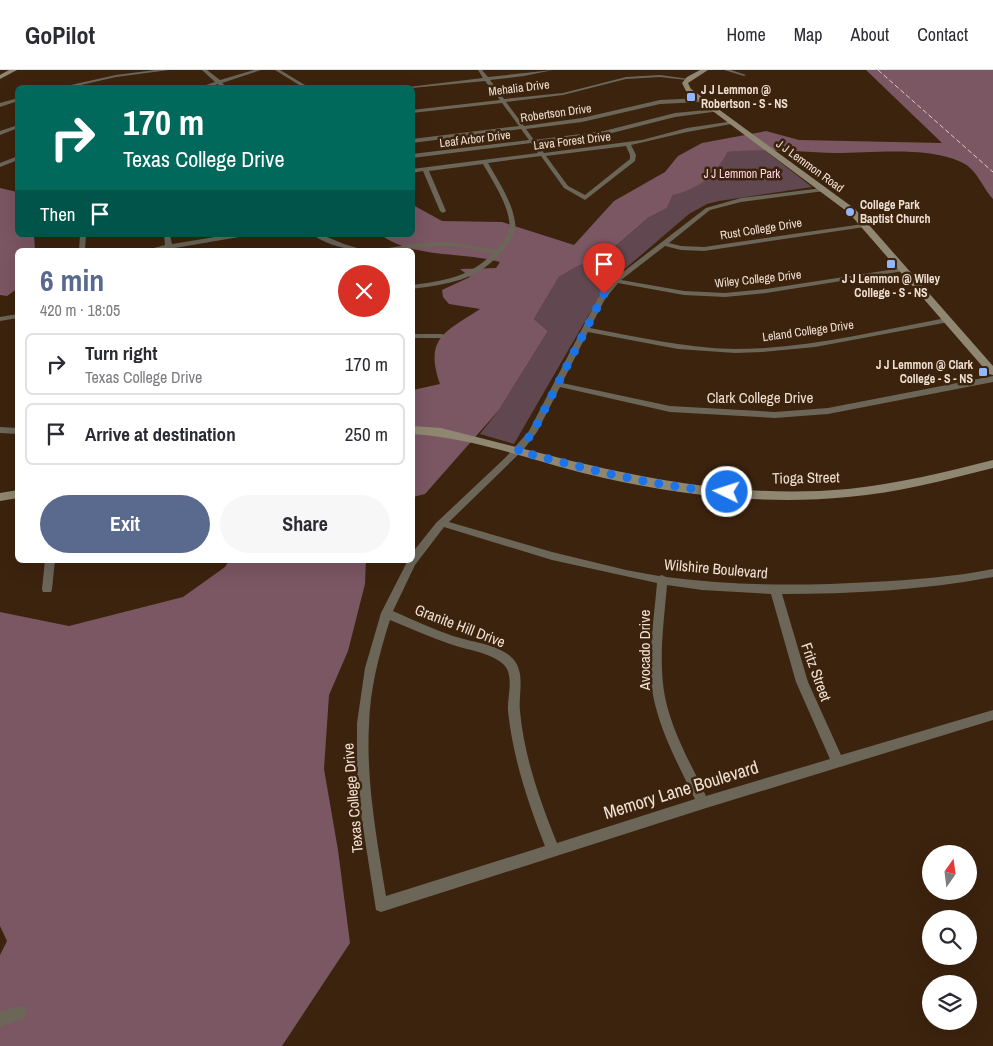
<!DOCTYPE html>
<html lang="en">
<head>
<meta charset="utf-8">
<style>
  :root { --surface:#fff; --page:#f7f7f7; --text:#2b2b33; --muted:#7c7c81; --line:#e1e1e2; --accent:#5a6a8e }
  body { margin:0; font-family:"Archivo Narrow",sans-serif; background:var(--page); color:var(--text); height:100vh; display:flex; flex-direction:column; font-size:19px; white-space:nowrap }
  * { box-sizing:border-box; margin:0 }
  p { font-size:16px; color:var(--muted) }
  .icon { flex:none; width:28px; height:28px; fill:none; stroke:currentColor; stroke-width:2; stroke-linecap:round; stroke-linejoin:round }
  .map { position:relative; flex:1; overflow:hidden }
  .drawer { position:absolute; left:15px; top:178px; width:400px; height:315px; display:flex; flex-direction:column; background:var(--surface); border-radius:8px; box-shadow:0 5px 20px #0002 }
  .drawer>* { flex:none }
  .banner { position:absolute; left:15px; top:15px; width:400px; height:152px; border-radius:8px; box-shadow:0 5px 20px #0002; background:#00695c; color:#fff; overflow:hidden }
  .needle { width:32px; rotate:14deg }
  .tools { position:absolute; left:922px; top:775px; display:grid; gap:10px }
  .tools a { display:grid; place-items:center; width:55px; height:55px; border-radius:50%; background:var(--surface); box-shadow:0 5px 20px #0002; font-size:25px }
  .pin { position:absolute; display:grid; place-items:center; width:42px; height:42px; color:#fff; margin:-51px -21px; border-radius:50% 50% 50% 0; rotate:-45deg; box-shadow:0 0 5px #0007 }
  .pin .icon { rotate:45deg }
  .me { position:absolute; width:55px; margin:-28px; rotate:274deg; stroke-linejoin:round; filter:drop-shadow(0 0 4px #0008) }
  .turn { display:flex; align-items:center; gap:18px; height:105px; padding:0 25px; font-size:22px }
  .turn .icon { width:65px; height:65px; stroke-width:2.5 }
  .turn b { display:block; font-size:35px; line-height:42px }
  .then { display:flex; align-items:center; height:48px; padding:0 25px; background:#0003; gap:10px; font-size:19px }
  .round { display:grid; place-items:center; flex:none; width:52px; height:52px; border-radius:26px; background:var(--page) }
  .summary { display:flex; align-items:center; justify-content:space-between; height:85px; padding:0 25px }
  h1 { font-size:30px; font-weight:800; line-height:38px; color:var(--accent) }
  .cta { display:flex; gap:10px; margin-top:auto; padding:10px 25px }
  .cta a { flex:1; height:58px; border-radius:30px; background:var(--accent); color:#fff; font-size:20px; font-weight:800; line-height:58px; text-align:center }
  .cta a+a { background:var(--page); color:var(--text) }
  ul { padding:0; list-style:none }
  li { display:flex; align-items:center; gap:15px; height:62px; margin:0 10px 8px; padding:0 15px; border:2px solid var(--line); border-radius:8px }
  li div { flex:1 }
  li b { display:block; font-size:19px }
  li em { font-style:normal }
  header { display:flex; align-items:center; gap:30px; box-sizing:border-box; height:70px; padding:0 25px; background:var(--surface); border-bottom:1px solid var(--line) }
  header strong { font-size:24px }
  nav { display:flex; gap:28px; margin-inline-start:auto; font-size:18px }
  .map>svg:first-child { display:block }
</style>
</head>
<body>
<header>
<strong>GoPilot</strong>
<nav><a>Home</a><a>Map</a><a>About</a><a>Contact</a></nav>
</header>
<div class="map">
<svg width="993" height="976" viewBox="0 0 993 976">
  <rect width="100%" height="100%" fill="#3c230e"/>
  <path fill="#614750" d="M 762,78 L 812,117 L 719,131 L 707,134 L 689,144 L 606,215 L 514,374 L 480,364 L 499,340 L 548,261 L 534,249 L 559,207 L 578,196 L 603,187 L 648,148 L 667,138 L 673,125 L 714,103 L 728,82 Z"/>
  <path fill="#7b5663" d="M 866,0 L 993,0 L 993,129 C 982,117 977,99 961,92 C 927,76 872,83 835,83 C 797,82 767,78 728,82 C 713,107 702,117 673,125 L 667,138 L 648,148 L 603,187 L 578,196 L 559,207 L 534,249 L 548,261 L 499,340 L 425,424 L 413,427 L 413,320 L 440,314 C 424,268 445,262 480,239 L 449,234 L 443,227 L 442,220 L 470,207 L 460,199 L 496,198 L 500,192 C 464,182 411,188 381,165 L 412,165 L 413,135 L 442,151 L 502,152 L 574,175 L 614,131 L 665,102 L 678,86 L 702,73 L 766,61 L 799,70 L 942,73 Z
    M 0,118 L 17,122 L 18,165 L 34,165 L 35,180 L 18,180 L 17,219 L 7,226 L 0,225 Z
    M 229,490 L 366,490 L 365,514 L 348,581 L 329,625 L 324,699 L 338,780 L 350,873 L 282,976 L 0,976 L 0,885 L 7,871 L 0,856 L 0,542 L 69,556 L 183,527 L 225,497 Z"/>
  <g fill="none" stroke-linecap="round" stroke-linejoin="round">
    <path fill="#6b6658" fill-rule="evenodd" d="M 155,0 L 169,0 L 116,7 L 68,18 L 57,18 L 116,5 Z
      M 202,0 L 207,0 L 220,10 L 254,0 L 261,0 L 222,13 L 228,18 L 222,18 L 218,14 L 206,18 L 197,18 L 215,12 Z
      M 275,0 L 280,0 L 310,18 L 304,18 Z
      M 478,0 L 482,0 L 488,7 L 553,0 L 524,6 L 490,10 L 504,29 L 563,23 L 626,7 L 660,5 L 689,9 L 687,10 L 660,7 L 626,9 L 563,25 L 506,32 L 524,56 L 582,48 L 660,30 L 701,28 L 704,30 L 701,32 L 660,34 L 582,52 L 526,59 L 534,70 L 604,61 L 675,43 L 717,39 L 720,41 L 675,47 L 604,65 L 536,73 L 544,83 L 642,70 L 687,58 L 734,51 L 737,53 L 687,62 L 631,75 L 636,85 L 635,91 L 585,130 L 564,118 L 541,86 L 488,93 C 498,111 512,131 515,152 C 517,163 510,171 504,179 C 479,210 450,214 412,219 L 412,215 C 443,211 471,207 493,183 C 478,181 462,176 447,176 C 424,176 403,180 381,180 L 382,179 L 420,173 L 449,172 L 496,180 C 501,174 507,168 509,160 C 513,141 492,110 483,94 L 429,101 L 446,141 L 443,143 L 440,141 L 423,101 L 412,103 L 412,99 L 538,83 L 531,73 L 412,88 L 412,84 L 529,70 L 521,59 L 412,73 L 412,69 L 519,56 L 502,33 L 412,43 L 412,40 L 500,30 L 485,11 L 412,18 L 400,18 L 483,8 ZM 626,76 L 630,85 L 630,89 L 585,125 L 568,116 L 546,86 Z
      M 724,0 L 731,0 L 746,5 L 744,6 Z
      M 18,28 L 18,31 L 0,37 L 0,33 Z
      M 18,55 L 18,58 L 0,65 L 0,61 Z
      M 18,86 L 18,90 L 0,97 L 0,93 Z
      M 822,118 L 824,119 L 824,121 L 741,132 L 710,140 L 669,173 L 681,176 L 704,177 L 863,154 L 865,155 L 865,157 L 704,181 L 681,180 L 665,176 L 621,210 L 684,221 L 725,223 L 766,219 L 902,198 L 905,200 L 904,201 L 766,223 L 725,227 L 684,225 L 618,213 L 605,229 L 590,258 C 638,267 685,278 734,279 C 806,279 876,261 946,248 L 950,250 L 949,252 L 815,277 L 762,282 L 735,283 L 678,279 L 588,262 L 562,313 L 670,336 L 775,342 L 828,338 L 993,306 L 993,312 L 828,344 L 775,348 L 670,342 L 560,317 L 537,362 L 524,379 L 449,452 L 552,482 L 626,500 L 659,506 L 662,505 L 666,507 C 735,516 802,516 872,512 C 912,510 953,507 993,499 L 993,507 C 924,520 852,524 782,524 L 808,612 L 841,685 L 993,640 L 993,650 L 703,739 L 381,842 L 376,840 L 360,738 L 357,699 L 357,653 L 365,598 L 381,543 L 408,490 L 412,490 L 412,483 L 436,453 L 505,388 L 529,361 L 598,228 L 619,205 L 706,138 L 741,128 ZM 444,457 L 552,490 L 657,513 C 654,550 647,589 653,625 C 660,662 679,696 695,729 L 557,773 C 540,731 524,686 520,641 C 518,623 527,600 510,586 C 496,574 471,572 453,566 C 433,559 413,550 393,541 L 415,495 ZM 667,515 L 702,520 L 771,524 L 796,612 L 830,689 L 706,726 C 691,694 672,662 665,627 C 658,590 664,552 667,515 ZM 390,550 C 410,558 430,567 450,574 C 466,580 490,582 503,594 C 515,604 507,627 508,641 C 513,688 528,733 545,776 L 386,826 C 377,770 366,712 369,655 C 370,619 379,584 390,550 Z
      M 80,165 L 86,165 L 85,180 L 79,180 Z
      M 164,165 L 170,165 L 172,174 L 227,165 L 242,165 L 239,167 L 169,179 L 146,180 L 165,175 Z
      M 313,165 L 322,165 L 344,174 L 364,180 C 347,180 327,175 313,165 Z
      M 18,244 L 18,248 L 0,251 L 0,247 Z
      M 412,264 L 442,264 L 446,266 L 442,268 L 412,268 Z
      M 0,357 L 18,358 L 18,364 L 0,363 Z
      M 45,490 L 55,490 L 52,519 L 51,522 L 43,522 L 42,519 Z
      M 20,936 L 25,938 L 27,943 L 25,948 L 0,957 L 0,941 Z"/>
    <path fill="#8f8771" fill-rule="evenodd" d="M 9,0 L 17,0 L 0,9 L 0,5 Z
      M 700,0 L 708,0 L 688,13 L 691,19 L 855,139 L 993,296 L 993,305 L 989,304 L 849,143 L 686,21 L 682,13 L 687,7 Z
      M 412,356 L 441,358 C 578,392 704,432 848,419 C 897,414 945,402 993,390 L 993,398 C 945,410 897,423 848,427 C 768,435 683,426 604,408 C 540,394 478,368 412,364 Z
      M 18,420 L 18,428 L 0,431 L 0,423 Z"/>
    <path stroke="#dccbbd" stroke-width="1" stroke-dasharray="5 2.5" stroke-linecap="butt" d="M 878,0 L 993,102"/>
  </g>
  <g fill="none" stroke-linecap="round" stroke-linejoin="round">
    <path stroke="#1a73e8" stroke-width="9" stroke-dasharray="0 16.2" d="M 604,224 L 533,362 L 518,381 C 587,399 655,417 727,422"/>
  </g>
  <g fill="#93b7fd" stroke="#3c230e" stroke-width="2">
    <rect x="686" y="22" width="10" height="10" rx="2.5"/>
    <circle cx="850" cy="142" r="5"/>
    <rect x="886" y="189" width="10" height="10" rx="2.5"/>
    <rect x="978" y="297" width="10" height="10" rx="2.5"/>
  </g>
  <g text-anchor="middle" stroke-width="5" stroke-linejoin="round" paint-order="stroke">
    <g font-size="12" fill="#f0e0d3" stroke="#3c230e">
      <text transform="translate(519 18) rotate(-7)" y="4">Mehalia Drive</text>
      <text transform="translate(556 43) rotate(-8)" y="4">Robertson Drive</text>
      <text transform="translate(475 69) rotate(-7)" y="4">Leaf Arbor Drive</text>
      <text transform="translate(572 71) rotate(-7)" y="4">Lava Forest Drive</text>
      <text transform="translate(810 96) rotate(36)" y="4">J J Lemmon Road</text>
      <text transform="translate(761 159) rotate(-9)" y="4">Rust College Drive</text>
      <text transform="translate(758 209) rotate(-6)" y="4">Wiley College Drive</text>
      <text transform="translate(808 261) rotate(-8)" y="4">Leland College Drive</text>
    </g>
    <g font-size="12" font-weight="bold" fill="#f0e0d3" stroke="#3c230e" text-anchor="start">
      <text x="701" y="24">J J Lemmon @<tspan x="701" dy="14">Robertson - S - NS</tspan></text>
      <text x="860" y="139">College Park<tspan x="860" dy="14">Baptist Church</tspan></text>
      <text x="891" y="213" text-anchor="middle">J J Lemmon @ Wiley<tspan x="891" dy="14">College - S - NS</tspan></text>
      <text x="973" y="299" text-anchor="end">J J Lemmon @ Clark<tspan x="973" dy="14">College - S - NS</tspan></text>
    </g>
    <g font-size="12" fill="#fed5e2" stroke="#3c230e">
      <text x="742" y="108">J J Lemmon Park</text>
    </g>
    <g font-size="15" fill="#f0e0d3" stroke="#3c230e">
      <text x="760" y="333">Clark College Drive</text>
      <text transform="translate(806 408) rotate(-1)" y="5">Tioga Street</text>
      <text transform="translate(716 499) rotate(5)" y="5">Wilshire Boulevard</text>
      <text transform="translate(460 556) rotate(21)" y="5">Granite Hill Drive</text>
      <text transform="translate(645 580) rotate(-90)" y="5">Avocado Drive</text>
      <text transform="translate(816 602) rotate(70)" y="5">Fritz Street</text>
      <text transform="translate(353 728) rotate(-95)" y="5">Texas College Drive</text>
    </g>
    <g font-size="18" fill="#f0e0d3" stroke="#3c230e">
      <text transform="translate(681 720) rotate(-17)" y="6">Memory Lane Boulevard</text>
    </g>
  </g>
</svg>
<div class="tools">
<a><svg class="needle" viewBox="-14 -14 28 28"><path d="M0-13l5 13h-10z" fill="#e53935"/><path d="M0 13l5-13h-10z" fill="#7c7c81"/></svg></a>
<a><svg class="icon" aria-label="search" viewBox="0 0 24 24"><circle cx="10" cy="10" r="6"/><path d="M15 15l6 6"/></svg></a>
<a><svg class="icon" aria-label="layers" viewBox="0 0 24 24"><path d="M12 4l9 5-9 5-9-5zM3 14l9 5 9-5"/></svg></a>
</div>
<div class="pin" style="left:604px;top:224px;background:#d93025"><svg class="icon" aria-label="arrive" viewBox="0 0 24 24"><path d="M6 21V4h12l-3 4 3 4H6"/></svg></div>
<svg class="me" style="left:727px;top:422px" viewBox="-20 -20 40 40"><circle r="17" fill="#1a73e8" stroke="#fff" stroke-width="3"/><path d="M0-11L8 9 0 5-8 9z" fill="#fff"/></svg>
<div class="banner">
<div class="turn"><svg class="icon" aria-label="right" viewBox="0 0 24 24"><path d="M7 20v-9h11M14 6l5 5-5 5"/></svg><div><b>170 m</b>Texas College Drive</div></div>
<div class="then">Then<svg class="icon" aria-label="arrive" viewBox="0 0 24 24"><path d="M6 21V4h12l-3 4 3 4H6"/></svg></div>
</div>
<section class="drawer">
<div class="summary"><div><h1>6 min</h1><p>420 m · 18:05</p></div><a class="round" style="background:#d93025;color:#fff"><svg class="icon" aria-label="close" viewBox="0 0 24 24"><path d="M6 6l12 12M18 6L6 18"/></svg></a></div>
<ul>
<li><svg class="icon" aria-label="right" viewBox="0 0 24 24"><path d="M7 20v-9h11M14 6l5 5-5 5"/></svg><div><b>Turn right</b><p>Texas College Drive</p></div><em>170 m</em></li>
<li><svg class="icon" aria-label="arrive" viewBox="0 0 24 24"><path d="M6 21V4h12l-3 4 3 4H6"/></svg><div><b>Arrive at destination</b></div><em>250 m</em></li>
</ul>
<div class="cta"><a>Exit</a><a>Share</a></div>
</section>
</div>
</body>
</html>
